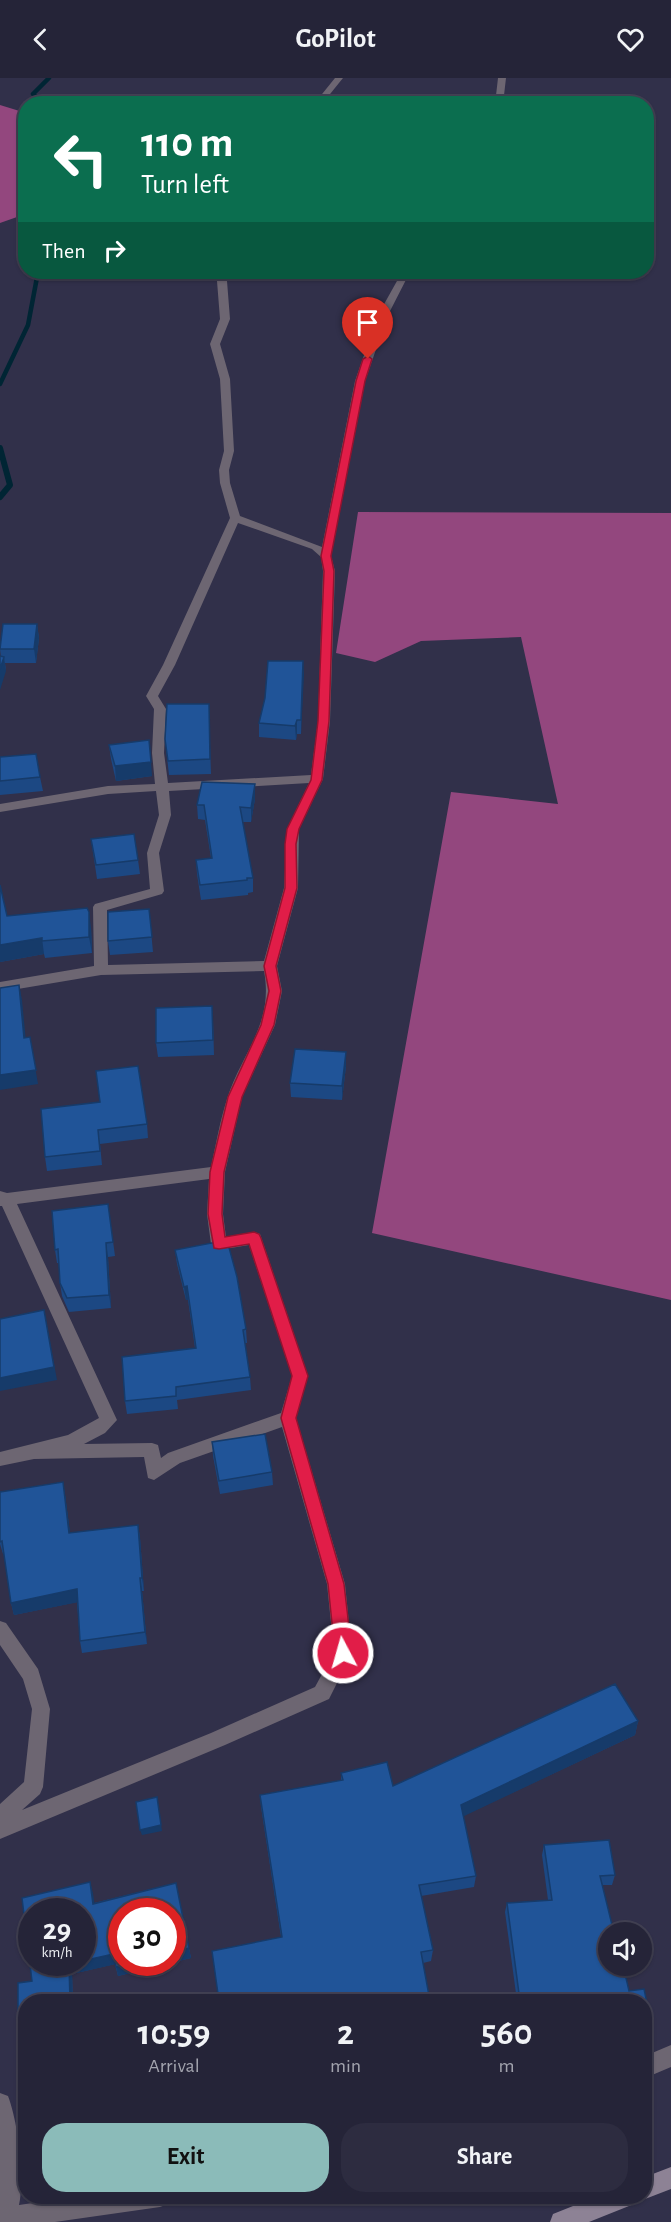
<!DOCTYPE html>
<html lang="en">
<head>
<meta charset="utf-8">
<style>
  :root { --surface:#252438; --page:#2d2c40; --text:#f1f3f6; --muted:#a3a4ae; --line:#424153; --accent:#8bbbb9 }
  body { margin:0; font-family:"Alegreya Sans",sans-serif; background:var(--page); color:var(--text); height:100vh; display:flex; flex-direction:column; font-size:22px; white-space:nowrap }
  * { box-sizing:border-box; margin:0 }
  p { font-size:20px; color:var(--muted) }
  .icon { flex:none; width:33px; height:33px; fill:none; stroke:currentColor; stroke-width:2; stroke-linecap:round; stroke-linejoin:round }
  .map { position:relative; flex:1; overflow:hidden }
  .sheet { position:absolute; left:18px; top:1916px; width:634px; height:210px; display:flex; flex-direction:column; background:var(--surface); border-radius:24px; box-shadow:0 2px 4px #0004,0 0 0 2px var(--line) }
  .sheet>* { flex:none }
  .hud { position:absolute; left:18px; top:18px; width:636px; height:183px; border-radius:24px; box-shadow:0 2px 4px #0004,0 0 0 2px var(--line); background:#0b6e4f; color:#fff; overflow:hidden }
  .controls { position:absolute; left:598px; top:1844px; display:grid; gap:12px }
  .controls a { display:grid; place-items:center; width:54px; height:54px; border-radius:50%; background:var(--surface); box-shadow:0 2px 4px #0004,0 0 0 2px var(--line); font-size:30px }
  .speed { position:absolute; left:18px; top:1820px; display:flex; gap:12px; font-size:30px; font-weight:700; text-align:center }
  .speed>* { display:grid; place-content:center; width:78px; height:78px; border-radius:50%; background:var(--surface); box-shadow:0 2px 4px #0004,0 0 0 2px var(--line); line-height:1 }
  .speed small { font-size:15px; font-weight:400 }
  .speed .limit { border:9px solid #d22; background:#fff; color:#111 }
  .pin { position:absolute; display:grid; place-items:center; width:51px; height:51px; color:#fff; margin:-62px -26px; border-radius:50% 50% 50% 0; rotate:-45deg; box-shadow:0 0 6px #0007 }
  .pin .icon { rotate:45deg }
  .me { position:absolute; width:66px; margin:-33px; rotate:354deg; stroke-linejoin:round; filter:drop-shadow(0 0 4px #0008) }
  .turn { display:flex; align-items:center; gap:21px; height:126px; padding:0 24px; font-size:27px }
  .turn .icon { width:78px; height:78px; stroke-width:2.5 }
  .turn b { display:block; font-size:42px; line-height:51px }
  .then { display:flex; align-items:center; height:57px; padding:0 24px; background:#0003; gap:12px; font-size:22px }
  .eta { display:flex; justify-content:space-evenly; align-items:center; height:102px; text-align:center }
  .eta b { font-size:36px; font-weight:700; line-height:42px }
  .button { display:flex; gap:12px; margin-top:auto; padding:12px 24px }
  .button a { flex:1; height:69px; border-radius:24px; background:var(--accent); color:#111; font-size:24px; font-weight:700; line-height:69px; text-align:center }
  .button a+a { background:var(--page); color:var(--text) }
  header { display:flex; justify-content:space-between; align-items:center; height:78px; padding:0 24px; background:var(--surface); font-size:27px; font-weight:700 }
  .map>svg:first-child { display:block }
</style>
</head>
<body>
<header><svg class="icon" aria-label="back" viewBox="0 0 24 24"><path d="M15 5l-7 7 7 7"/></svg>GoPilot<svg class="icon" aria-label="heart" viewBox="0 0 24 24"><path d="M12 20l-8-8c-3-5 5-10 8-4 3-6 11-1 8 4z"/></svg></header>
<div class="map">
<svg width="671" height="2144" viewBox="0 0 671 2144">
  <rect width="100%" height="100%" fill="#31304a"/>
  <path fill="#93477e" d="M 0,27 L 26,35 L 25,107 L 17,139 L 0,145 Z
    M 358,434 L 671,435 L 671,1222 L 372,1155 L 451,714 L 558,726 L 521,559 L 421,563 L 375,584 L 336,575 Z"/>
  <g fill="none" stroke-linecap="round" stroke-linejoin="round">
    <path stroke="#002534" stroke-width="4.5" d="M 45,26 L 33,16 L 49,0
      M 0,306 L 28,247 L 38,194"/>
    <path stroke="#002534" stroke-width="6" d="M 0,370 L 10,407 L 0,419"/>
    <path fill="#6d6672" fill-rule="evenodd" d="M 335,0 L 343,0 L 322,26 L 314,26 Z
      M 498,0 L 506,0 L 503,26 L 495,26 Z
      M 224,194 L 234,194 L 227,203 L 230,241 L 220,266 L 230,301 L 234,373 L 229,392 L 230,405 L 240,438 L 322,469 L 355,303 L 378,237 L 402,194 L 410,194 L 388,237 L 365,303 L 331,478 L 335,493 L 330,643 L 323,701 L 299,751 L 298,810 L 277,888 L 282,913 L 275,947 L 242,1019 L 225,1094 L 223,1136 L 226,1159 L 254,1154 L 260,1156 L 308,1298 L 296,1340 L 345,1506 L 352,1575 L 329,1621 L 225,1667 L 0,1761 L 0,1726 L 24,1704 L 32,1631 L 23,1601 L 0,1567 L 0,1543 L 6,1545 L 38,1591 L 50,1631 L 43,1709 L 40,1716 L 22,1732 L 211,1655 L 315,1609 L 334,1574 L 327,1506 L 282,1349 L 180,1385 L 154,1402 L 148,1400 L 144,1379 L 34,1381 L 0,1388 L 0,1374 L 68,1357 L 99,1340 L 2,1128 L 0,1128 L 0,1113 L 7,1115 L 211,1089 C 216,1066 220,1043 227,1021 C 242,974 274,946 264,893 L 101,897 L 0,914 L 0,904 L 94,888 L 93,829 L 95,826 L 150,811 L 147,775 L 159,737 L 156,713 L 108,716 L 0,734 L 0,726 L 108,708 L 155,706 L 152,675 L 154,631 L 146,618 L 163,587 L 230,440 L 220,405 L 219,392 L 224,373 L 220,301 L 210,266 L 220,241 L 217,203 ZM 238,445 L 312,471 L 321,479 L 323,493 L 318,643 L 311,697 L 168,705 L 164,675 L 166,631 L 158,618 L 175,587 ZM 309,705 L 287,751 L 284,810 L 264,883 L 108,887 L 107,832 L 162,816 L 164,813 L 159,775 L 171,737 L 169,713 ZM 209,1101 L 207,1136 L 211,1166 L 213,1170 L 219,1172 L 249,1167 L 292,1298 L 281,1335 L 168,1375 L 161,1380 L 158,1367 L 152,1365 L 84,1366 L 105,1355 L 117,1342 L 17,1126 Z
      M 671,1967 L 671,1989 L 645,2000 L 645,1978 Z
      M 0,2015 L 8,2018 C 18,2044 25,2099 19,2127 L 81,2118 L 171,2118 L 168,2126 L 160,2129 L 55,2144 L 0,2144 Z"/>
    <path fill="#8d8295" fill-rule="evenodd" d="M 671,2089 L 671,2111 L 645,2121 L 638,2118 L 645,2118 L 645,2099 Z
      M 598,2118 L 637,2118 L 634,2126 L 589,2144 L 550,2144 L 553,2136 Z"/>
  </g>
  <path fill="#1c4883" fill-rule="evenodd" d="M 37,546 L 39,560 L 36,585 L 5,585 L 6,593 L 1,579 L 0,571 Z
    M 303,583 L 301,656 L 297,656 L 296,662 L 259,659 L 259,645 Z
    M 209,640 L 211,696 L 169,697 L 165,661 Z
    M 109,667 L 152,698 L 116,703 L 111,681 Z
    M 0,679 L 40,699 L 43,713 L 0,717 Z
    M 255,706 L 255,721 L 251,744 L 242,744 L 253,800 L 253,814 L 248,815 L 248,817 L 201,822 L 197,796 L 196,782 L 211,780 L 205,742 L 198,741 L 197,727 Z
    M 91,761 L 138,782 L 140,796 L 97,801 Z
    M 0,807 L 7,838 L 91,850 L 92,875 L 45,880 L 44,876 L 0,884 Z
    M 149,831 L 153,874 L 110,877 L 108,863 Z
    M 213,942 L 214,977 L 158,979 L 156,965 Z
    M 346,974 L 346,988 L 342,1022 L 291,1019 L 290,1005 Z
    M 41,1031 L 147,1046 L 148,1060 L 100,1066 L 102,1087 L 47,1093 L 45,1079 Z
    M 108,1126 L 115,1178 L 108,1179 L 111,1230 L 69,1234 L 62,1218 L 60,1205 L 59,1185 L 57,1185 L 55,1172 Z
    M 175,1172 L 246,1251 L 247,1265 L 245,1265 L 250,1299 L 251,1312 L 177,1322 L 178,1331 L 127,1336 L 125,1323 L 195,1270 L 188,1222 L 186,1222 L 177,1186 Z
    M 212,1364 L 272,1394 L 273,1407 L 220,1416 L 213,1378 Z
    M 0,1414 L 65,1417 L 70,1455 L 138,1447 L 140,1460 L 144,1513 L 142,1513 L 147,1566 L 82,1575 L 80,1563 L 77,1524 L 14,1537 L 11,1525 L 4,1476 L 3,1476 L 0,1466 Z
    M 638,1643 L 635,1657 L 463,1738 L 476,1798 L 474,1809 L 421,1818 L 433,1872 L 431,1883 L 423,1885 L 430,1923 L 219,1923 L 281,1859 L 261,1729 L 260,1717 L 341,1703 L 341,1695 L 393,1708 Z
    M 609,1762 L 615,1797 L 612,1807 L 602,1807 L 612,1847 L 614,1846 L 616,1854 L 609,1854 L 609,1887 L 623,1887 L 629,1913 L 644,1911 L 653,1953 L 650,1961 L 645,1962 L 645,1923 L 517,1923 L 505,1834 L 507,1825 L 548,1822 L 542,1777 L 544,1767 Z
    M 90,1804 L 94,1825 L 176,1805 L 191,1880 L 118,1898 L 115,1886 L 72,1896 L 73,1923 L 26,1923 L 26,1996 L 22,1996 L 18,1988 L 18,1905 L 32,1903 L 22,1820 ZM 32,1833 L 82,1833 L 82,1884 L 32,1884 ZM 122,1833 L 172,1833 L 172,1884 L 122,1884 Z"/>
  <path fill="#163b6a" d="M 37,546 L 39,560 L 36,585 L 34,571 Z
    M 4,579 L 6,593 L 0,612 L 0,591 Z
    M 303,583 L 304,597 L 301,656 L 301,642 Z
    M 297,642 L 297,656 L 296,662 L 295,648 Z
    M 151,684 L 152,698 L 116,703 L 115,688 Z
    M 255,706 L 255,721 L 251,744 L 251,730 Z
    M 89,834 L 91,850 L 92,875 L 89,859 Z
    M 42,860 L 44,876 L 0,884 L 0,867 Z
    M 19,907 L 22,922 L 27,974 L 24,960 Z
    M 30,959 L 38,1006 L 0,1012 L 0,997 Z
    M 346,974 L 346,988 L 342,1022 L 342,1008 Z
    M 106,1165 L 108,1179 L 111,1230 L 109,1217 Z
    M 187,1208 L 188,1222 L 186,1222 L 184,1209 Z
    M 44,1232 L 57,1302 L 0,1313 L 0,1300 Z
    M 63,1404 L 65,1417 L 72,1468 L 69,1455 Z
    M 138,1447 L 140,1460 L 144,1513 L 142,1500 Z
    M 140,1500 L 142,1513 L 147,1566 L 145,1554 Z
    M 77,1511 L 79,1524 L 14,1537 L 11,1525 Z
    M 638,1643 L 635,1657 L 460,1740 L 461,1727 Z
    M 157,1719 L 162,1753 L 142,1757 L 140,1752 Z
    M 90,1804 L 93,1815 L 96,1836 L 93,1826 Z
    M 189,1870 L 191,1880 L 118,1898 L 116,1889 L 134,1884 L 172,1884 L 172,1874 Z
    M 114,1876 L 116,1886 L 72,1896 L 73,1923 L 70,1923 L 69,1886 Z"/>
  <path fill="#205498" stroke="#163b6a" stroke-width="1.5" d="M 3,546 L 37,546 L 34,571 L 0,571 Z
    M 0,578 L 4,579 L 0,591 Z
    M 268,583 L 303,583 L 301,642 L 297,642 L 295,648 L 259,645 L 265,620 Z
    M 167,626 L 209,626 L 210,681 L 168,683 L 165,661 Z
    M 149,662 L 151,684 L 115,688 L 109,667 Z
    M 36,676 L 40,699 L 0,703 L 0,679 Z
    M 202,704 L 255,706 L 251,730 L 240,729 L 253,800 L 247,800 L 247,802 L 200,807 L 196,782 L 212,780 L 204,727 L 197,727 Z
    M 134,756 L 138,782 L 96,787 L 91,761 Z
    M 0,807 L 7,838 L 87,830 L 89,834 L 89,859 L 42,863 L 42,860 L 0,867 Z
    M 149,831 L 152,859 L 108,863 L 108,834 Z
    M 19,907 L 24,960 L 30,959 L 36,992 L 0,997 L 0,910 Z
    M 212,928 L 213,962 L 156,965 L 156,930 Z
    M 295,971 L 346,974 L 342,1008 L 290,1005 Z
    M 138,988 L 147,1046 L 98,1052 L 100,1073 L 45,1079 L 41,1031 L 100,1024 L 96,993 Z
    M 108,1126 L 113,1164 L 106,1165 L 109,1217 L 67,1220 L 60,1205 L 58,1171 L 55,1172 L 52,1133 Z
    M 227,1162 L 237,1199 L 246,1251 L 243,1252 L 250,1299 L 176,1309 L 176,1318 L 125,1323 L 122,1279 L 196,1270 L 187,1208 L 184,1209 L 175,1172 Z
    M 44,1232 L 54,1289 L 0,1300 L 0,1241 Z
    M 265,1356 L 272,1394 L 219,1403 L 212,1364 Z
    M 63,1404 L 69,1455 L 138,1447 L 142,1500 L 140,1500 L 145,1554 L 80,1563 L 77,1511 L 11,1525 L 2,1463 L 0,1464 L 0,1414 Z
    M 615,1606 L 638,1643 L 461,1727 L 476,1798 L 419,1807 L 433,1872 L 421,1874 L 430,1923 L 301,1923 L 300,1921 L 290,1923 L 219,1923 L 212,1873 L 282,1859 L 260,1717 L 343,1702 L 341,1695 L 387,1684 L 393,1708 Z
    M 157,1719 L 161,1747 L 140,1752 L 136,1724 Z
    M 609,1762 L 615,1797 L 600,1798 L 612,1847 L 614,1846 L 616,1854 L 609,1854 L 609,1887 L 623,1887 L 629,1913 L 644,1911 L 653,1953 L 645,1954 L 645,1923 L 520,1923 L 507,1825 L 552,1822 L 544,1767 Z
    M 90,1804 L 93,1826 L 176,1805 L 189,1870 L 172,1874 L 172,1833 L 122,1833 L 122,1884 L 134,1884 L 116,1889 L 114,1876 L 82,1883 L 82,1833 L 32,1833 L 32,1884 L 79,1884 L 69,1886 L 70,1923 L 26,1923 L 26,1987 L 18,1988 L 18,1905 L 32,1903 L 22,1820 Z"/>
  <path fill="#e11d48" stroke="#92132f" stroke-width="1.5" d="M 368,278 L 372,281 L 365,303 L 331,478 L 334,493 L 329,643 L 322,702 L 299,751 L 296,766 L 297,810 L 276,888 L 281,913 L 274,947 L 242,1019 L 224,1094 L 222,1136 L 225,1159 L 254,1154 L 259,1156 L 261,1160 L 308,1298 L 296,1340 L 344,1506 L 352,1575 L 349,1580 L 343,1583 L 337,1580 L 335,1575 L 328,1506 L 281,1340 L 292,1298 L 249,1166 L 219,1171 L 214,1170 L 208,1136 L 210,1094 L 228,1019 L 261,947 L 269,913 L 264,888 L 285,810 L 285,766 L 287,751 L 311,702 L 318,643 L 324,493 L 321,478 L 356,303 L 363,281 Z"/>
</svg>
<div class="controls">
<a><svg class="icon" aria-label="sound" viewBox="0 0 24 24"><path d="M4 9h4l5-4v14l-5-4H4zM17 9q2 3 0 6"/></svg></a>
</div>
<div class="speed"><div>29<small>km/h</small></div><div class="limit">30</div></div>
<div class="pin" style="left:368px;top:281px;background:#d93025"><svg class="icon" aria-label="arrive" viewBox="0 0 24 24"><path d="M6 21V4h12l-3 4 3 4H6"/></svg></div>
<svg class="me" style="left:343px;top:1575px" viewBox="-20 -20 40 40"><circle r="17" fill="#e11d48" stroke="#fff" stroke-width="3"/><path d="M0-11L8 9 0 5-8 9z" fill="#fff"/></svg>
<div class="hud">
<div class="turn"><svg class="icon" aria-label="left" viewBox="0 0 24 24"><path d="M17 20v-9H6M10 6l-5 5 5 5"/></svg><div><b>110 m</b>Turn left</div></div>
<div class="then">Then<svg class="icon" aria-label="right" viewBox="0 0 24 24"><path d="M7 20v-9h11M14 6l5 5-5 5"/></svg></div>
</div>
<section class="sheet">
<div class="eta">
<div><b>10:59</b><p>Arrival</p></div>
<div><b>2</b><p>min</p></div>
<div><b>560</b><p>m</p></div>
</div>
<div class="button"><a>Exit</a><a>Share</a></div>
</section>
</div>
</body>
</html>
